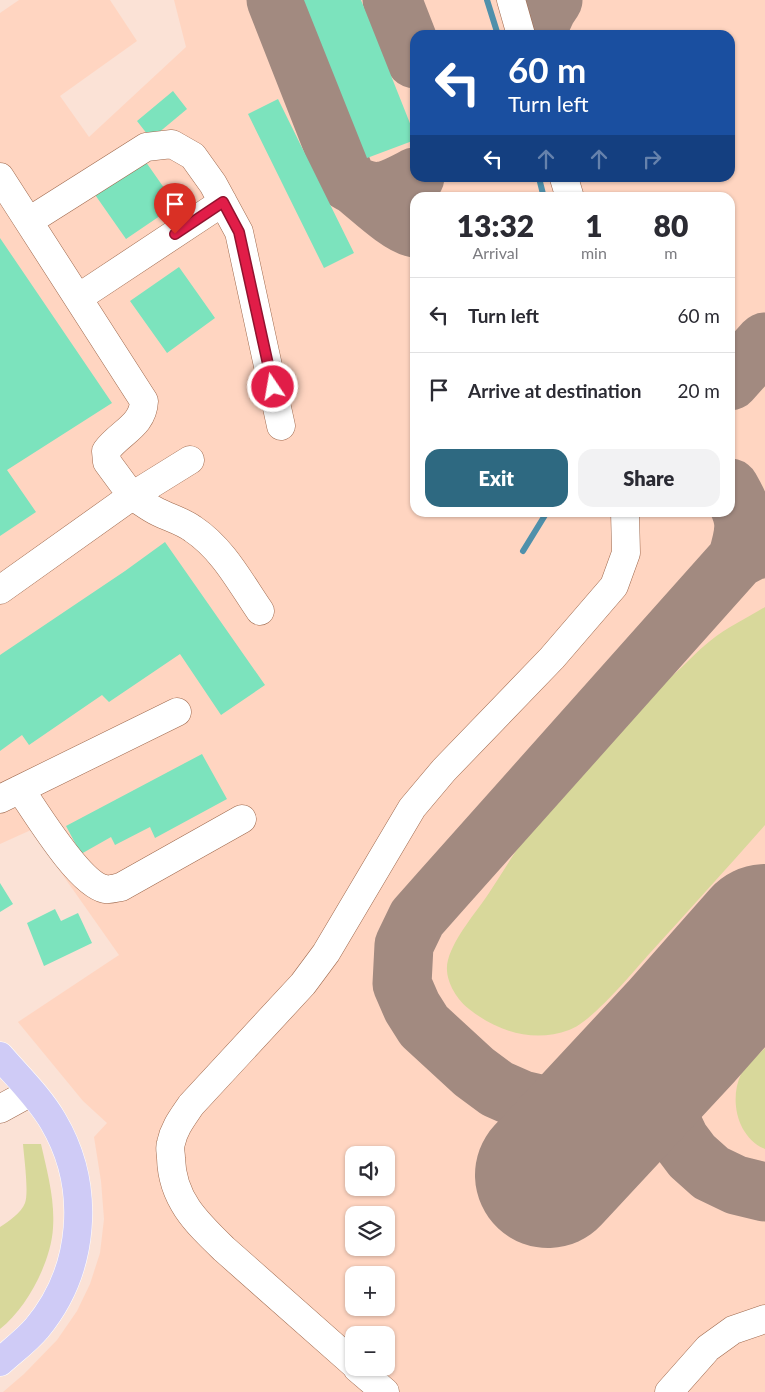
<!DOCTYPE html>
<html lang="en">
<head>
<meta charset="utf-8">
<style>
  :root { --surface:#fff; --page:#f2f2f3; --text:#2b2b33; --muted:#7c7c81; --line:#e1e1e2; --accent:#2e6981 }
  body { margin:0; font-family:Lato,sans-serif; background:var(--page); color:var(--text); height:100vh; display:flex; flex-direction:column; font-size:19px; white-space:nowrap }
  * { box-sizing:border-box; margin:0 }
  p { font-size:16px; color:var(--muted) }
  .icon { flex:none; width:28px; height:28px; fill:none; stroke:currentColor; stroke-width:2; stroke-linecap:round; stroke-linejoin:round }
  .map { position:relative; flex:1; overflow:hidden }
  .sheet { position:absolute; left:410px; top:192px; width:325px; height:325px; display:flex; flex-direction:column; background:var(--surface); border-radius:15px; box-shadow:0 1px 4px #0004 }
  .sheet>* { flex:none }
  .guide { position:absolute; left:410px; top:30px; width:325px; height:152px; border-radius:15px; box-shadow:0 1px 4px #0004; background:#1a4fa0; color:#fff; overflow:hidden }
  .controls { position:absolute; left:345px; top:1146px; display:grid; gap:10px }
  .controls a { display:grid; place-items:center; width:50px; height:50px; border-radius:10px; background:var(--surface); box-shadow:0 1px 4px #0004; font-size:25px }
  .pin { position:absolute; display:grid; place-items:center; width:42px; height:42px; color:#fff; margin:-51px -21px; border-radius:50% 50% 50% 0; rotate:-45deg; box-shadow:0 0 5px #0007 }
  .pin .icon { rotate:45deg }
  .me { position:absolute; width:55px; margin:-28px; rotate:348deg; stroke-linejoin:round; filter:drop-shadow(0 0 4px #0008) }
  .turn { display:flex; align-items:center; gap:18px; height:105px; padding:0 15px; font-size:22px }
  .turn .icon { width:65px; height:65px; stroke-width:2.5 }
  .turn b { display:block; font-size:35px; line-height:42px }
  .lanes { display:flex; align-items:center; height:48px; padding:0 15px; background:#0003; justify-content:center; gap:25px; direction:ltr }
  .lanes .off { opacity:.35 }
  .eta { display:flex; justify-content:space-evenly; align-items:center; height:85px; text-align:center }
  .eta b { font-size:30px; font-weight:800; line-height:35px }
  .button { display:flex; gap:10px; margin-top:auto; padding:10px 15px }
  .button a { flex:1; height:58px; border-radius:15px; background:var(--accent); color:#fff; font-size:20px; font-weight:800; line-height:58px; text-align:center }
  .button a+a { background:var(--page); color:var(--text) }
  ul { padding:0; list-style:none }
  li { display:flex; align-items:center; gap:15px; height:75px; padding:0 15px; border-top:1px solid var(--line) }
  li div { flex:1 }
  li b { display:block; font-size:19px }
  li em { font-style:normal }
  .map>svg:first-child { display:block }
</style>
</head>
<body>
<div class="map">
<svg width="765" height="1392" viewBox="0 0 765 1392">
  <rect width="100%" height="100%" fill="#fbe2d6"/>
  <path fill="#ffd5c1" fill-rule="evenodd" d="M 19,0 L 110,0 L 137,41 L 60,96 L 89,137 L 186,47 L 174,0 L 765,0 L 765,1392 L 3,1392 L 24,1374 L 57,1340 L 77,1311 L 90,1284 L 100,1253 L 104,1219 L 101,1181 L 94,1137 L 107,1123 L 83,1101 L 18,1022 L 119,955 L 31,830 L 0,844 L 0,13 ZM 415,35 L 730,35 L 730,178 L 415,178 ZM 415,198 L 730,198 L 730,512 L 415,512 ZM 354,1155 L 386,1155 L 386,1188 L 354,1188 ZM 354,1215 L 386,1215 L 386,1248 L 354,1248 ZM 354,1275 L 386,1275 L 386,1308 L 354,1308 ZM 354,1335 L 386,1335 L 386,1368 L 354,1368 Z"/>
  <path fill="#d8d89b" d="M 765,607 L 765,825 C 727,868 688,911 650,953 C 632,973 592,1022 569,1030 C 534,1043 498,1032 469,1009 C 456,999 443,978 448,960 C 455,936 475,914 489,893 C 501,875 512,856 525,838 C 569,781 619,726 672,676 C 685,665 696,652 710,641 C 726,628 747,618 765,607 Z
    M 765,1048 L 765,1149 C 737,1137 729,1100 741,1074 C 746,1064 758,1055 765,1048 Z
    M 23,1144 L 41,1144 C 47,1171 55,1199 53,1228 C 51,1262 27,1308 0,1329 L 0,1227 C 9,1221 21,1213 25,1203 C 29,1192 24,1157 23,1144 Z"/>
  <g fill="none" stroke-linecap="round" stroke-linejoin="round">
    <path stroke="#4f90ab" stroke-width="6" d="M 487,0 L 498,35
      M 539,178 L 544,198
      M 523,551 L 547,512"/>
    <path stroke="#a28a80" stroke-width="59" d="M 276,0 L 347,181 C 376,199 388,191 415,177
      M 392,0 L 415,59
      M 535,35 L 547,9 L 553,0
      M 357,187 C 371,198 399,225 415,228
      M 730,381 L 765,342
      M 730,488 C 747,518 747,526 737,559
      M 681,1032 L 667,1092 L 670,1119 L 680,1140 L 692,1156 L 711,1173 L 736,1185 L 765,1192
      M 639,1076 L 591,1103 L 567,1106 L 548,1106 L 522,1100 L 497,1089 L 474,1072 L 424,1026 L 412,1007 L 402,984 L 404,945 L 417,918 L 440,892 L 737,559 L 752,551 L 765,548"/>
    <path stroke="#a28a80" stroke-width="146" d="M 548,1175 L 681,1032 L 765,937"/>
  </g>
  <path fill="#7ce3bd" d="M 304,0 L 361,0 L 415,136 L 415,140 L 367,158 Z
    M 173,91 L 187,109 L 151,139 L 137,121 Z
    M 278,99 L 354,253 L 324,268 L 248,114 Z
    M 141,155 L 176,205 L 126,239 L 91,189 Z
    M 0,238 L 112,403 L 7,470 L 36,512 L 0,536 Z
    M 179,267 L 215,318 L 167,353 L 130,301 Z
    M 165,542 L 265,685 L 221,715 L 180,654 L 109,702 L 102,695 L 29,745 L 22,735 L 0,751 L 0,655 L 125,571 Z
    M 202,754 L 227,799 L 155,838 L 150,827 L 115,845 L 111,837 L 81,854 L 66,826 Z
    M 0,883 L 13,904 L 0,912 Z
    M 55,909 L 61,921 L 78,913 L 92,943 L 44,966 L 27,923 Z"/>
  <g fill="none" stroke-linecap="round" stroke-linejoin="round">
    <g stroke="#9e684c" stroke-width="29">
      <path id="minor" d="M 511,0 L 521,35
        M 0,177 L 144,401 C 143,426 120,432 106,451 L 107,462 L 132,496 L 0,590
        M 564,178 L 570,198
        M 29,221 L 146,147 L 172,144 L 193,156 L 213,184 L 239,232 L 281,426
        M 78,298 L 223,202
        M 190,460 L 132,496 C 141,501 149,508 158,512 C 170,518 182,521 193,529 C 223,549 240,582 260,611
        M 20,789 C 36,812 79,884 105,889 C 109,890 116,888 121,887 L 242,819
        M 0,799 L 177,712
        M 0,1109 L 31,1092
        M 354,1364 L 224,1249 C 196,1222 172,1199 171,1158 C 171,1153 169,1147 171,1143 C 174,1128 183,1117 191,1105 L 303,984 L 326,953 L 412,808 L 444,770 L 552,658 L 614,586 L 626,553 L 625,512
        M 357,1368 L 385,1392
        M 669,1392 L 708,1348 L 733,1330 L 765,1319"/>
    </g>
    <g stroke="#fff" stroke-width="29">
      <path id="major" d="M 0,1056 C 18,1077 39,1097 53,1121 C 92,1187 85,1270 37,1328 C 26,1341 12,1351 0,1362"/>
    </g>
    <use href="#minor" stroke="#fff" stroke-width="28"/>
    <use href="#major" stroke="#cfcbf6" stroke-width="28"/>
  </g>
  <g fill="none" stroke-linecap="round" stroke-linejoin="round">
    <g stroke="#92132f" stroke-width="12">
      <path id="route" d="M 175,234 L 223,202 L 239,232 L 273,387"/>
    </g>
    <use href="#route" stroke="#e11d48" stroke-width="9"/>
  </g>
</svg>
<div class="controls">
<a><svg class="icon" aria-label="sound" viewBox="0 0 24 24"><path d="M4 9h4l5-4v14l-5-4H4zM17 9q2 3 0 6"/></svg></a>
<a><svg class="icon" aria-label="layers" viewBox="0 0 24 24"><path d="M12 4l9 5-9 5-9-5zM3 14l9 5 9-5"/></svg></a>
<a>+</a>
<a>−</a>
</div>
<div class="pin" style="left:175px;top:234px;background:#d93025"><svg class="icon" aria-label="arrive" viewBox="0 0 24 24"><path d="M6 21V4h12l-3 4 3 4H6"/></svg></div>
<svg class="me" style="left:273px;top:387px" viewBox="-20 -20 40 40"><circle r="17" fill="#e11d48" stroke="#fff" stroke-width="3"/><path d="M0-11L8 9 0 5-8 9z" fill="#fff"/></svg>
<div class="guide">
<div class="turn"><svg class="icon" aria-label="left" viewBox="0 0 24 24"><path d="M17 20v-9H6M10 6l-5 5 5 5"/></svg><div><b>60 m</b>Turn left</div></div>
<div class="lanes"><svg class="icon" aria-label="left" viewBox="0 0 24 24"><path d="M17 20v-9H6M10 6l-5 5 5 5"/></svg><svg class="icon off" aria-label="ahead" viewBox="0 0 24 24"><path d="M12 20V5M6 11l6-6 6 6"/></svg><svg class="icon off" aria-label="ahead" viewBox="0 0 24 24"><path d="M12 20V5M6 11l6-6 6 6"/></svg><svg class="icon off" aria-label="right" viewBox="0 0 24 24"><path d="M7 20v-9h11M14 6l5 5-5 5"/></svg></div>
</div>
<section class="sheet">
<div class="eta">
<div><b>13:32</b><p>Arrival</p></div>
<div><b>1</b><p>min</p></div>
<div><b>80</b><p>m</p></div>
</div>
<ul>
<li><svg class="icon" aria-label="left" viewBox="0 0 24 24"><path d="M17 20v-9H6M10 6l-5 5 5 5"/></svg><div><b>Turn left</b></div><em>60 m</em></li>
<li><svg class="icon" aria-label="arrive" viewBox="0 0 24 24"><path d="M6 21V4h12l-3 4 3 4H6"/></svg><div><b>Arrive at destination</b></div><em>20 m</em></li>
</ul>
<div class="button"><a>Exit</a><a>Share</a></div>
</section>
</div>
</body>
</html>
